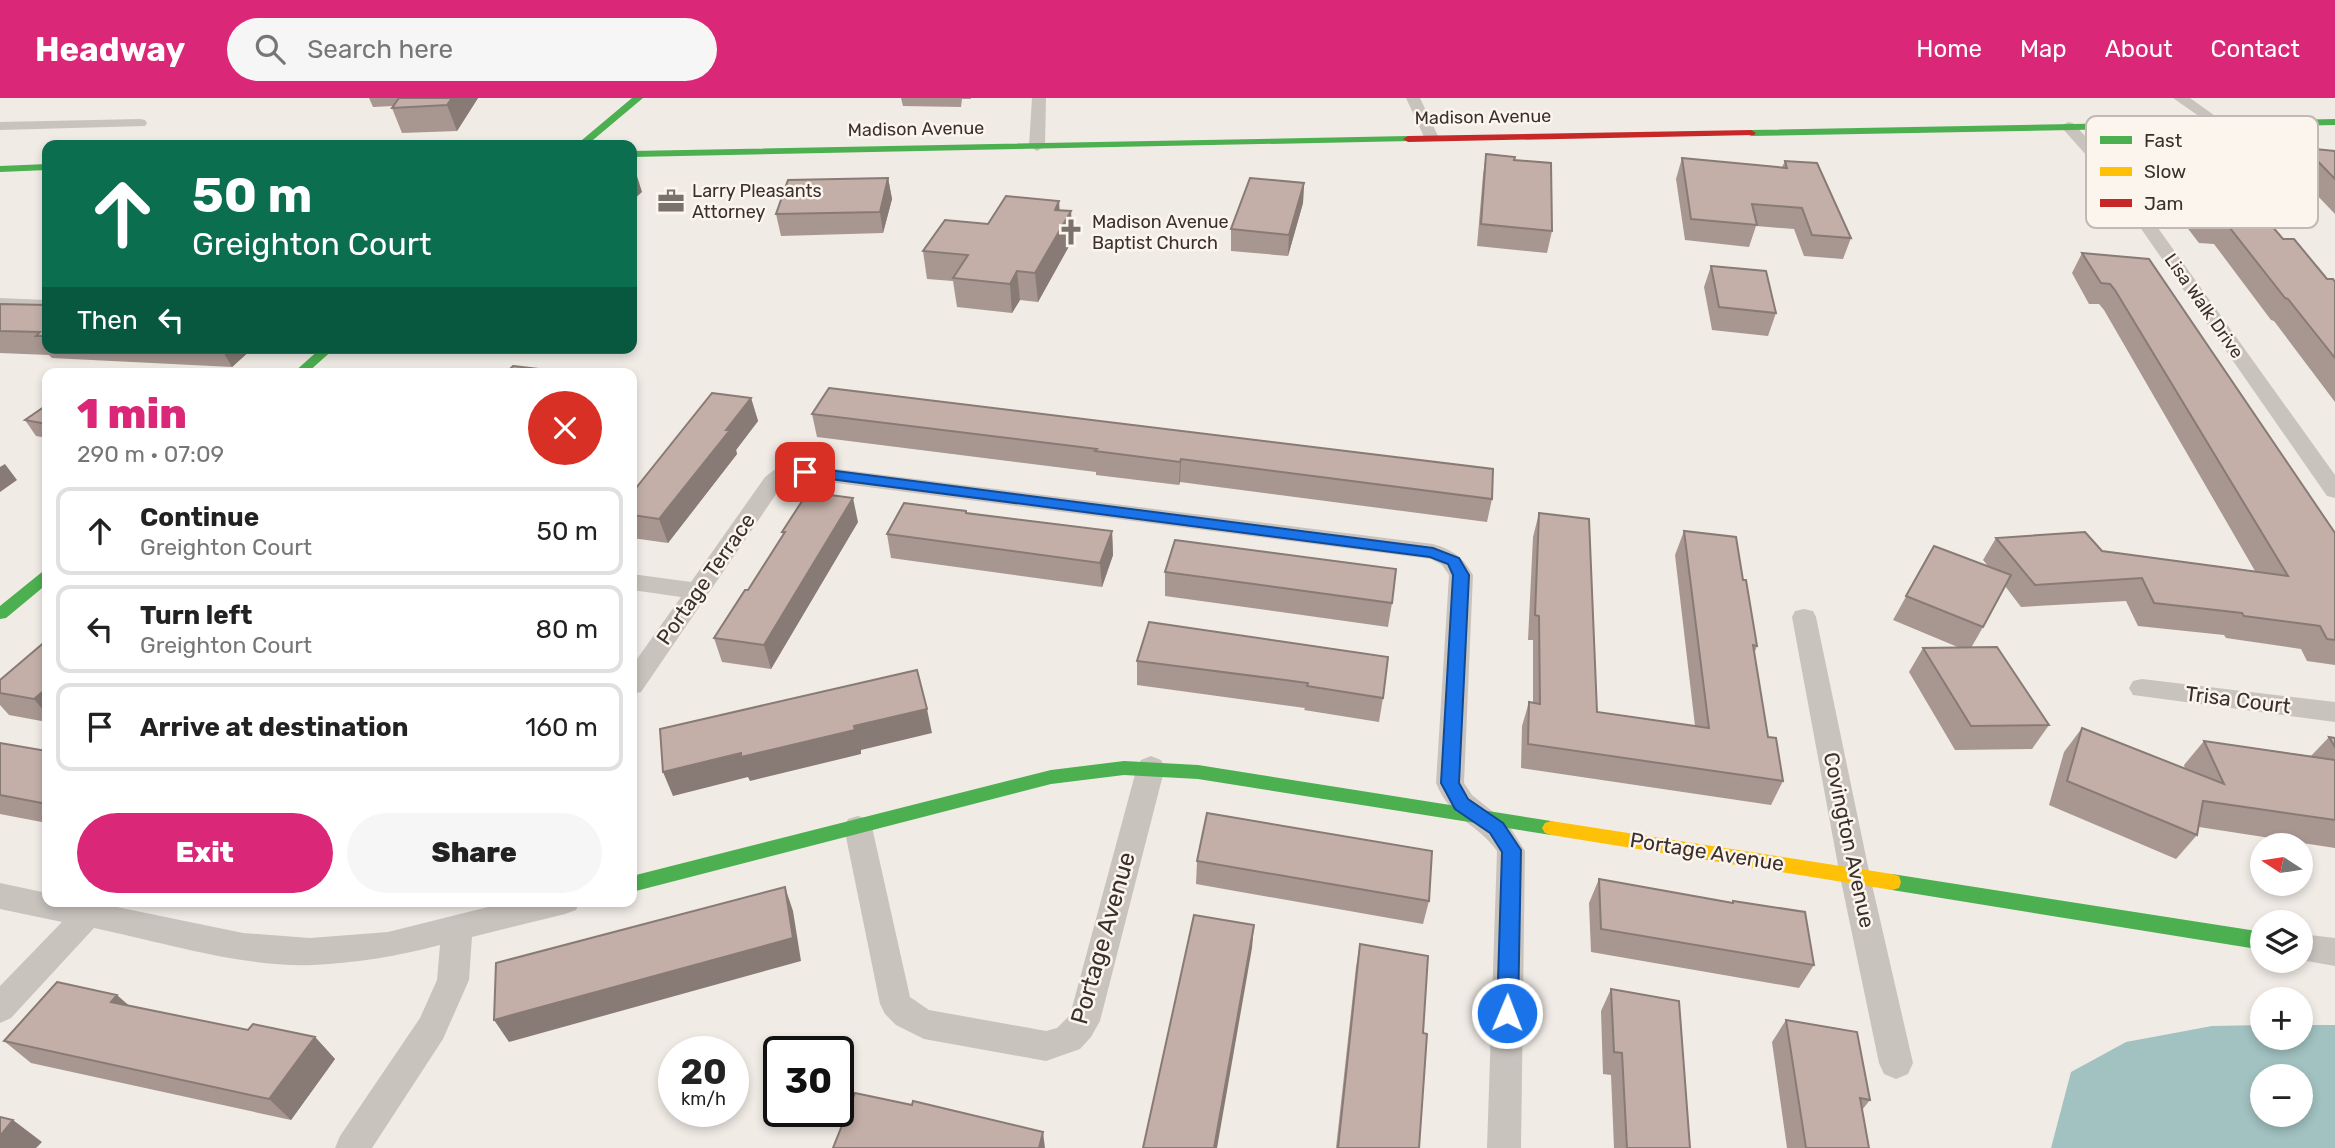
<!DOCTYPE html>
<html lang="en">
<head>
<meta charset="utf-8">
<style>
  :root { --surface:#fff; --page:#f6f6f6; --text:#222; --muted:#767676; --line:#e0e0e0; --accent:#db2777 }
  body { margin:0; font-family:Rubik,sans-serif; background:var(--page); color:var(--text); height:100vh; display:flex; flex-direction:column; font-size:26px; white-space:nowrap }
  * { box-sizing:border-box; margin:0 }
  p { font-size:23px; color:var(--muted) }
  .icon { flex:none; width:38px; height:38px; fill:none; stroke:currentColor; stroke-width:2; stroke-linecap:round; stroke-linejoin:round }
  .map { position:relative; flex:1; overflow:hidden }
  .panel { position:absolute; left:42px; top:270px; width:595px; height:539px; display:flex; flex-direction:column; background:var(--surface); border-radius:14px; box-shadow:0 4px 10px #0003 }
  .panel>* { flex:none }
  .top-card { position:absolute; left:42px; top:42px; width:595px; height:214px; border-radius:14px; box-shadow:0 4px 10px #0003; background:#0b6e4f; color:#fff; overflow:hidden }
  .needle { width:46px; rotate:282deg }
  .tools { position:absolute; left:2250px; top:735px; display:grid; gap:14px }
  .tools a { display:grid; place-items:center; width:63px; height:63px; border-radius:50%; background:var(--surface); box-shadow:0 4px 10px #0003; font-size:35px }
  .speed { position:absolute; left:658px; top:938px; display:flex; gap:14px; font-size:35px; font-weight:700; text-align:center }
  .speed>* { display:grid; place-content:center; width:91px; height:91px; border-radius:50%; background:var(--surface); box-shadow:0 4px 10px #0003; line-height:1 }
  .speed small { font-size:18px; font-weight:400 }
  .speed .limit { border:4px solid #111; border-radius:10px; background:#fff; color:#111 }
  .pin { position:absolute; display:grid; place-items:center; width:60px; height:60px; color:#fff; margin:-30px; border-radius:14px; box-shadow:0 4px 10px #0006 }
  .me { position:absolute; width:77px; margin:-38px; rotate:1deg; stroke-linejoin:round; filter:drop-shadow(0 0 5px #0008) }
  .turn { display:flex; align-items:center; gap:24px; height:147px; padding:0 35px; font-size:32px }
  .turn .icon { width:91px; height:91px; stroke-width:2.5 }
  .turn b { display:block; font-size:49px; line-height:60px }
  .then { display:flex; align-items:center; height:66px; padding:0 35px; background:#0003; gap:14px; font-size:26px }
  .round { display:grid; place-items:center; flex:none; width:74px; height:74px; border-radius:37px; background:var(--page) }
  .overview { display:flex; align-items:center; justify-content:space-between; height:119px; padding:0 35px }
  h1 { font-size:42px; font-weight:800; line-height:52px; color:var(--accent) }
  .primary-button { display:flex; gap:14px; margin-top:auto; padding:14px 35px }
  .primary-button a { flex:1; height:80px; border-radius:42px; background:var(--accent); color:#fff; font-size:28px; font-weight:800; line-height:80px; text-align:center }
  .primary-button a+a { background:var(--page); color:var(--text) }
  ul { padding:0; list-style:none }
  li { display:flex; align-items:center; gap:21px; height:88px; margin:0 14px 10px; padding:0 21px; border:4px solid var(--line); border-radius:14px }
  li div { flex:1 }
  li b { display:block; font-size:26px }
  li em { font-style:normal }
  header { display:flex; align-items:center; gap:42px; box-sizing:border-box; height:98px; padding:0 35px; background:var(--accent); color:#fff }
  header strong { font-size:33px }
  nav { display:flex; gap:38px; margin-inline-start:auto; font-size:24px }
  .search { width:490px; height:63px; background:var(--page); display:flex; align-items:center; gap:18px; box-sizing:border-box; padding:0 24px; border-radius:38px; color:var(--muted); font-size:26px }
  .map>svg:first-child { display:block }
</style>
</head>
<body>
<header>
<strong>Headway</strong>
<div class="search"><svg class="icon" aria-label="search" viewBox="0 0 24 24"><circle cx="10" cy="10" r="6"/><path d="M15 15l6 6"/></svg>Search here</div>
<nav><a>Home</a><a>Map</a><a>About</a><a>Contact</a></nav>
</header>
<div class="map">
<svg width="2335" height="1050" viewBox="0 0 2335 1050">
  <rect width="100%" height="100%" fill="#f0ebe5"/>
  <path fill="#a1c2c1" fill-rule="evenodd" d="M 2263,927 L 2263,940 L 2301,940 L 2301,927 L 2335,927 L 2335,1050 L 2051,1050 L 2071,974 L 2126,944 L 2212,928 ZM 2301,978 L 2301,1017 L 2263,1017 L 2263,978 Z"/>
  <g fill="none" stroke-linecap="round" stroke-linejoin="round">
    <path fill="#c9c3be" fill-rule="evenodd" d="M 1032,0 L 1046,0 L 1045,48 L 1037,53 L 1029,48 Z
      M 1406,0 L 1420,0 L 1439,40 L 1436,43 L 1426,43 Z
      M 2173,0 L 2190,0 L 2225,25 L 2223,28 L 2213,28 Z
      M 140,21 L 145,22 L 147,25 L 145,28 L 0,32 L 0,24 Z
      M 2068,24 L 2073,25 L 2115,70 L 2335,377 L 2335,400 L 2327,398 L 2103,76 L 2063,31 L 2061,28 Z
      M 0,200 L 47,202 L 47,212 L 0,210 Z
      M 797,366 L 1433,446 C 1453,452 1463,459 1473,477 L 1464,685 L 1472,697 L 1508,726 L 1525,753 L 1521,1050 L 1487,1050 L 1497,753 C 1477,725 1451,722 1436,685 L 1449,477 L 1442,467 L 1431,461 L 797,380 L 781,389 L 641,594 L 632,596 L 632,568 L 681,499 L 632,492 L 632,476 L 691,484 L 765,379 L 774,372 Z
      M 1804,511 L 1813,513 L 1816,519 L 1870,778 L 1913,965 L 1908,976 L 1896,981 L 1884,976 L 1879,965 L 1840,778 L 1792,519 L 1795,513 Z
      M 2142,581 L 2335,604 L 2335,624 L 2133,597 L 2129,590 L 2133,583 Z
      M 1151,658 L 1161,662 L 1165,669 L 1100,923 L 1091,939 L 1080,951 L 1046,963 L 924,941 L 896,927 L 885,916 L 880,906 L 844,729 L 848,721 L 858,718 L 868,721 L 872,729 L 910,899 L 929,912 L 1046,933 L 1057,930 L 1070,917 L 1137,669 L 1141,662 Z
      M 0,785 L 47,795 L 47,803 L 112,803 L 112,808 L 243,835 L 310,840 L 388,834 L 512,803 L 580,803 L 576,812 L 565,816 L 472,839 L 469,882 L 443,941 L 372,1050 L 335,1050 L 340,1038 L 420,920 L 437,882 L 440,847 C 398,858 356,865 313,867 C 245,870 161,844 94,830 L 11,920 L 0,925 L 0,888 L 62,824 L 0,811 Z
      M 2301,836 L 2335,840 L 2335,868 L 2301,862 Z"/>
    <path fill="#4caf50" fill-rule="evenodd" d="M 632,0 L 643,0 L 587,47 L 576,47 Z
      M 2335,21 L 2335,27 L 1751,38 L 1746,35 L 1751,32 Z
      M 1408,38 L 1413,41 L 1411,43 L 632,59 L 632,53 Z
      M 47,66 L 47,72 L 0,74 L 0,68 Z
      M 321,250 L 335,250 L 307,275 L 293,275 Z
      M 47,473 L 47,486 L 6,520 L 0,521 L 0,508 L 42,474 Z
      M 1124,663 L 1198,667 L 1551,723 L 1557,725 L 1560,730 L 1557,735 L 1551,737 L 1198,681 L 1124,677 L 1051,686 L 632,794 L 632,778 L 1051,672 Z
      M 1892,776 L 2263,834 L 2263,852 L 1892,792 L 1885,790 L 1883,784 L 1885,778 Z"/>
    <path fill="#ffc107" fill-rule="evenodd" d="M 1551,723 L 1892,776 L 1899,778 L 1901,784 L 1899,790 L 1892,792 L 1551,737 L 1545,735 L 1542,730 L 1545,725 Z"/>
    <path fill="#c62828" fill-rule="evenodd" d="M 1751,32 L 1756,35 L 1754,37 L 1408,44 L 1403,41 L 1408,38 Z"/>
  </g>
  <path fill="#a89690" d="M 369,0 L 478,0 L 457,33 L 402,35 L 392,10 L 393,8 L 373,9 Z
    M 901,0 L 971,0 L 971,1 L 962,1 L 961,9 L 903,8 Z
    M 2150,47 L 2283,141 L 2327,181 L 2335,184 L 2335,304 L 2274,223 L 2271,222 L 2214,146 L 2199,145 L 2139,67 Z
    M 2305,50 L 2335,53 L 2335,116 L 2292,71 Z
    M 1486,56 L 1514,62 L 1552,133 L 1547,155 L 1477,148 L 1483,77 Z
    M 1682,60 L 1782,69 L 1785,63 L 1851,140 L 1843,161 L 1804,158 L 1794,131 L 1756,128 L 1749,149 L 1685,142 L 1676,81 Z
    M 888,80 L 892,101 L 883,135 L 781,138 L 776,116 Z
    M 1304,85 L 1303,105 L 1288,158 L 1231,153 L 1231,131 Z
    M 1060,112 L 1073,141 L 1038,204 L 1020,202 L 1012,215 L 957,209 L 953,183 L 927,181 L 923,153 L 988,126 Z
    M 2082,155 L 2335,435 L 2335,567 L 2307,563 L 2301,551 L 2226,540 L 2224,537 L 2138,528 L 2126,503 L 2021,509 L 2005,488 L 1983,529 L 1971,550 L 2049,627 L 2032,651 L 1955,652 L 1909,574 L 1923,550 L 1960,550 L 1893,522 L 1934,448 L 1988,468 L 1983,462 L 1996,440 L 2255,473 L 2104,212 L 2099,206 L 2089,206 L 2072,175 Z
    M 1711,168 L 1776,215 L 1768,238 L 1712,232 L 1704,189 Z
    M 0,206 L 47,207 L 47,250 L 253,250 L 232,269 L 52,260 L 49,257 L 0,255 Z
    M 829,290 L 1492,401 L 1487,424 L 1180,384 L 1179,387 L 1096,377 L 1096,374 L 817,339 L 812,316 Z
    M 751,300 L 758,323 L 736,352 L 737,356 L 668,445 L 632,440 L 632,395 Z
    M 47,307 L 47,340 L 36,338 L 25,322 Z
    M 966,413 L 967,415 L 1112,433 L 1113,457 L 1102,489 L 891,460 L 887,436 Z
    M 1539,415 L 1597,614 L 1695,628 L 1675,457 L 1684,433 L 1743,482 L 1757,548 L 1754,556 L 1768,639 L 1783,683 L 1771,707 L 1521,670 L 1522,628 L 1529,604 L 1533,605 L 1533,542 L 1528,542 L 1533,439 Z
    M 858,424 L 771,571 L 722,564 L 714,540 L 748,492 L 783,437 L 782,434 Z
    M 1165,474 L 1392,505 L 1388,529 L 1165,498 Z
    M 1149,524 L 1383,600 L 1379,624 L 1304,612 L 1305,610 L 1137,587 L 1137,563 Z
    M 47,542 L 47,624 L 9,617 L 0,607 L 0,582 Z
    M 2082,630 L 2185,671 L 2184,667 L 2204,643 L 2311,658 L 2329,639 L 2335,640 L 2335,750 L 2199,729 L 2197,737 L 2176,761 L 2049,707 L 2064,654 Z
    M 0,645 L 47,653 L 47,725 L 0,716 Z
    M 1197,763 L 1429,803 L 1423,826 L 1196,786 Z
    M 1599,781 L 1732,805 L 1733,803 L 1814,867 L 1799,890 L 1591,854 L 1589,805 Z
    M 1360,846 L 1423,935 L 1419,1050 L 1336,1050 L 1356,869 Z
    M 1611,891 L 1690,1050 L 1614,1050 L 1611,977 L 1603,976 L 1601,913 Z
    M 129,908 L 248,932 L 315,939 L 335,961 L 291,1022 L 31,965 L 4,943 Z
    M 1786,922 L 1870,1002 L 1862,1012 L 1869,1050 L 1787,1050 L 1772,944 Z"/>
  <path fill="#887a75" d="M 452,0 L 478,0 L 457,33 L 447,7 Z
    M 636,75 L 642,94 L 632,103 L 632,79 Z
    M 888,80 L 892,101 L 883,135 L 880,114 Z
    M 1304,85 L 1303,105 L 1288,158 L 1289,137 Z
    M 1059,103 L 1061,131 L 1055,112 Z
    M 1071,113 L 1073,141 L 1038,204 L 1035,175 Z
    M 1017,173 L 1020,202 L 1012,215 L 1010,186 Z
    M 221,250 L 253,250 L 232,269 Z
    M 751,300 L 758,323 L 736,352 L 737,356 L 668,445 L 659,421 Z
    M 1181,361 L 1180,384 L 1179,387 L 1180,364 Z
    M 5,366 L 17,382 L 0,394 L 0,369 Z
    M 853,400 L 858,424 L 771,571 L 764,547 Z
    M 1112,433 L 1113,457 L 1102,489 L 1100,465 Z
    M 47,590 L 47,617 L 34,601 Z
    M 927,611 L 932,635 L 861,652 L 861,656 L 750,683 L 748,679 L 673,698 L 663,674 Z
    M 785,789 L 793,813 L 801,863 L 509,944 L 494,922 Z
    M 1254,827 L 1252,850 L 1217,1050 L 1214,1050 Z
    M 117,897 L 142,919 L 111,904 Z
    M 315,939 L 335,961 L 291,1022 L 269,1001 Z
    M 13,1022 L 42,1044 L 36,1050 L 0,1050 L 0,1038 Z
    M 1043,1034 L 1045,1050 L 1039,1050 Z"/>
  <path fill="#c3afa7" stroke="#887a75" stroke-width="2" d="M 399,0 L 452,0 L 447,7 L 392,10 Z
    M 2150,47 L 2206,51 L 2283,141 L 2294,141 L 2327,181 L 2333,181 L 2335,184 L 2335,260 L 2288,201 L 2285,200 L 2226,125 L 2212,124 Z
    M 2305,50 L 2335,53 L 2335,81 Z
    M 1486,56 L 1515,59 L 1514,62 L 1551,65 L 1552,133 L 1481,126 Z
    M 1682,60 L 1787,70 L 1785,63 L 1817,65 L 1851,140 L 1812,137 L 1802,110 L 1752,106 L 1757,127 L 1691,121 Z
    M 888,80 L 880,114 L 776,116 L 788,82 Z
    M 1250,80 L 1304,85 L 1289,137 L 1231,131 Z
    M 1006,98 L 1059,103 L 1055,112 L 1071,113 L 1035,175 L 1017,173 L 1010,186 L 953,180 L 968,157 L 923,153 L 945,122 L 988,126 Z
    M 2082,155 L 2149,161 L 2335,435 L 2335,542 L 2327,541 L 2320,528 L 2244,518 L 2242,515 L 2154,505 L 2142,480 L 2035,487 L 1996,440 L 2085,434 L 2102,453 L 2288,478 L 2115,192 L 2110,186 L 2101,185 Z
    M 1711,168 L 1766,173 L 1776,215 L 1719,209 Z
    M 0,206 L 47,207 L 47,238 L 36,238 L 40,234 L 0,233 Z
    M 513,268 L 548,272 L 546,275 L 506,275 Z
    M 829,290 L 1493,371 L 1492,401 L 1181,361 L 1180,364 L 1095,353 L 1097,351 L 812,316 Z
    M 712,295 L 751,300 L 726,332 L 730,332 L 659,421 L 632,417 L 632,395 Z
    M 47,307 L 47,326 L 25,322 Z
    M 808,394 L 853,400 L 764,547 L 714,540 L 745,492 L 748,492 L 785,434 L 782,434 Z
    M 904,405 L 966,413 L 966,415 L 1112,433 L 1100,465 L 887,436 Z
    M 1539,415 L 1589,421 L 1597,614 L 1709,630 L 1684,433 L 1736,439 L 1743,482 L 1746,482 L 1757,548 L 1753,547 L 1768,639 L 1776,640 L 1783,683 L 1528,646 L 1529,604 L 1540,606 L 1539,518 L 1535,517 Z
    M 1175,442 L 1396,471 L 1392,505 L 1165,474 Z
    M 1934,448 L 2011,477 L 1983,529 L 1906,498 Z
    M 1149,524 L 1388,559 L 1383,600 L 1307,588 L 1308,585 L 1137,563 Z
    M 47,542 L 47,590 L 34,601 L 0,595 L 0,582 Z
    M 1997,549 L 2049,627 L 1971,628 L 1923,550 Z
    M 917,572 L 927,611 L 854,628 L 855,632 L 741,659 L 741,655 L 663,674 L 660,631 Z
    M 2082,630 L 2224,686 L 2204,643 L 2335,662 L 2335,722 L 2203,703 L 2197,737 L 2067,683 Z
    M 2329,639 L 2335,640 L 2335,649 Z
    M 0,645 L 47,653 L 47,706 L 0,697 Z
    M 1207,715 L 1432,753 L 1429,803 L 1197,763 Z
    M 1599,781 L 1733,805 L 1733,803 L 1805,814 L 1814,867 L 1601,831 Z
    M 785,789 L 793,840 L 494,922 L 496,865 Z
    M 1194,817 L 1254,827 L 1214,1050 L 1143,1050 Z
    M 1360,846 L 1428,858 L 1423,935 L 1427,936 L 1419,1050 L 1338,1050 Z
    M 57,884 L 117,897 L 111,904 L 248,932 L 253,926 L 315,939 L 269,1001 L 4,943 Z
    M 1611,891 L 1679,903 L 1690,1050 L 1627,1050 L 1622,955 L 1614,954 Z
    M 1786,922 L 1857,934 L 1870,1002 L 1860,1000 L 1869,1050 L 1806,1050 Z
    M 855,995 L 912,1007 L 913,1003 L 1043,1034 L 1039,1050 L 833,1050 Z
    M 0,1019 L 13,1022 L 0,1038 Z"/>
  <path fill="#1a73e8" stroke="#114b97" stroke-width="2" d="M 805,369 L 1433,450 L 1459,460 L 1469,477 L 1459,685 L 1468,701 L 1503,725 L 1521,752 L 1518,915 L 1515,921 L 1507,924 L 1500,921 L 1497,915 L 1502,754 L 1490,735 L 1455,711 L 1441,685 L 1453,477 L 1448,466 L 1430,459 L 800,377 L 800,371 Z"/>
  <defs>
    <g id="office-bare" transform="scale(2.1)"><path d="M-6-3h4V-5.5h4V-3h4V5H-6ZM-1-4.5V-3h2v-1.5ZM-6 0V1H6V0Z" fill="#7a716c" stroke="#fbf5ee" stroke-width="2.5" paint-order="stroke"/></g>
    <g id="church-bare" transform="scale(2.1)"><path d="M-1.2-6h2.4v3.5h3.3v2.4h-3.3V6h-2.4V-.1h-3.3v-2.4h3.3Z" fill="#7a716c" stroke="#fbf5ee" stroke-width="2.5" paint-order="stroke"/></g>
  </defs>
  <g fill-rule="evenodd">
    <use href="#office-bare" x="671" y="103"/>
    <use href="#church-bare" x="1071" y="134"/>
  </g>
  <g text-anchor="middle" stroke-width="5" stroke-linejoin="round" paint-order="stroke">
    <g font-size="18" fill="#3b302b" stroke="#fbf5ee">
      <text transform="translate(1483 19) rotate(-1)" y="6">Madison Avenue</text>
      <text transform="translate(916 31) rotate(-1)" y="6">Madison Avenue</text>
      <text transform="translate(2204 208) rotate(55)" y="6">Lisa Walk Drive</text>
    </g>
    <g font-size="18" fill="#3b302b" stroke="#fbf5ee" text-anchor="start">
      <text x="692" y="99">Larry Pleasants<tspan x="692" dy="21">Attorney</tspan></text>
      <text x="1092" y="130">Madison Avenue<tspan x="1092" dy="21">Baptist Church</tspan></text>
    </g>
    <g font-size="21" fill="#3b302b" stroke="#fbf5ee">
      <text transform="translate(706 481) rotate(-55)" y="7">Portage Terrace</text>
      <text transform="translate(2238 602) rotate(7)" y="7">Trisa Court</text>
      <text transform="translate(1849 742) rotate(78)" y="7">Covington Avenue</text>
      <text transform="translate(1707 754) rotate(9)" y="7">Portage Avenue</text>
    </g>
    <g font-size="24" fill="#3b302b" stroke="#fbf5ee">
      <text transform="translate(1103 840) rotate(-74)" y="8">Portage Avenue</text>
    </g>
  </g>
  <rect x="2086" y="18" width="232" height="112" rx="10" fill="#fbf5ee" stroke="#c1bab4" stroke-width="2"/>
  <rect x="2100" y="38" width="32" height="8" fill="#4caf50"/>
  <rect x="2100" y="69" width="32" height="9" fill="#ffc107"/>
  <rect x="2100" y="101" width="32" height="8" fill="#c62828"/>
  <g font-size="19" fill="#3b302b">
    <text x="2144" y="49">Fast</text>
    <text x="2144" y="80">Slow</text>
    <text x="2144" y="112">Jam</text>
  </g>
</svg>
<div class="tools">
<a><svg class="needle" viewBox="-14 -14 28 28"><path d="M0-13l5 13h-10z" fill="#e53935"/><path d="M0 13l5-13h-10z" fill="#767676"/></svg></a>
<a><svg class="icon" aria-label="layers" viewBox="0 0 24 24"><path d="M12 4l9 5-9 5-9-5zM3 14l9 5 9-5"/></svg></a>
<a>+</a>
<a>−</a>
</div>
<div class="speed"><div>20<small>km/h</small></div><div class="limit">30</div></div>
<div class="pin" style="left:805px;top:374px;background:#d93025"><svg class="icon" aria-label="arrive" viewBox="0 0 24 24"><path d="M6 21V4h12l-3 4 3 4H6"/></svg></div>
<svg class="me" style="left:1507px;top:915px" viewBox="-20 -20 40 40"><circle r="17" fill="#1a73e8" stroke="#fff" stroke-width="3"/><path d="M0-11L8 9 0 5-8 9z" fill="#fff"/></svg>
<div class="top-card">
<div class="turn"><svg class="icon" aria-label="ahead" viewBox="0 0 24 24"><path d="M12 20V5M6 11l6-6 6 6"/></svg><div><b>50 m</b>Greighton Court</div></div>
<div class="then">Then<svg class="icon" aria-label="left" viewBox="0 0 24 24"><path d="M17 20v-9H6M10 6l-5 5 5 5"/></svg></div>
</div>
<section class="panel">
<div class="overview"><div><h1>1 min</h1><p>290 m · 07:09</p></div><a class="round" style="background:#d93025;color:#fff"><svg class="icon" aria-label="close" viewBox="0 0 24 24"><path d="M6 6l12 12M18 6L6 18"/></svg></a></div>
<ul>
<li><svg class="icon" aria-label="ahead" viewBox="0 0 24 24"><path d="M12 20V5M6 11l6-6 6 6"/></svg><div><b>Continue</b><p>Greighton Court</p></div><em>50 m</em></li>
<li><svg class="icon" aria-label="left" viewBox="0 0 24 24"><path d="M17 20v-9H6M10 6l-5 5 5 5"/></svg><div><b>Turn left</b><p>Greighton Court</p></div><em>80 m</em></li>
<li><svg class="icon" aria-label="arrive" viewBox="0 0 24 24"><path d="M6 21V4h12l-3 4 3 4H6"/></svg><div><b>Arrive at destination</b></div><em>160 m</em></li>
</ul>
<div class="primary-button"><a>Exit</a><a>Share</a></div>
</section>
</div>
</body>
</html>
